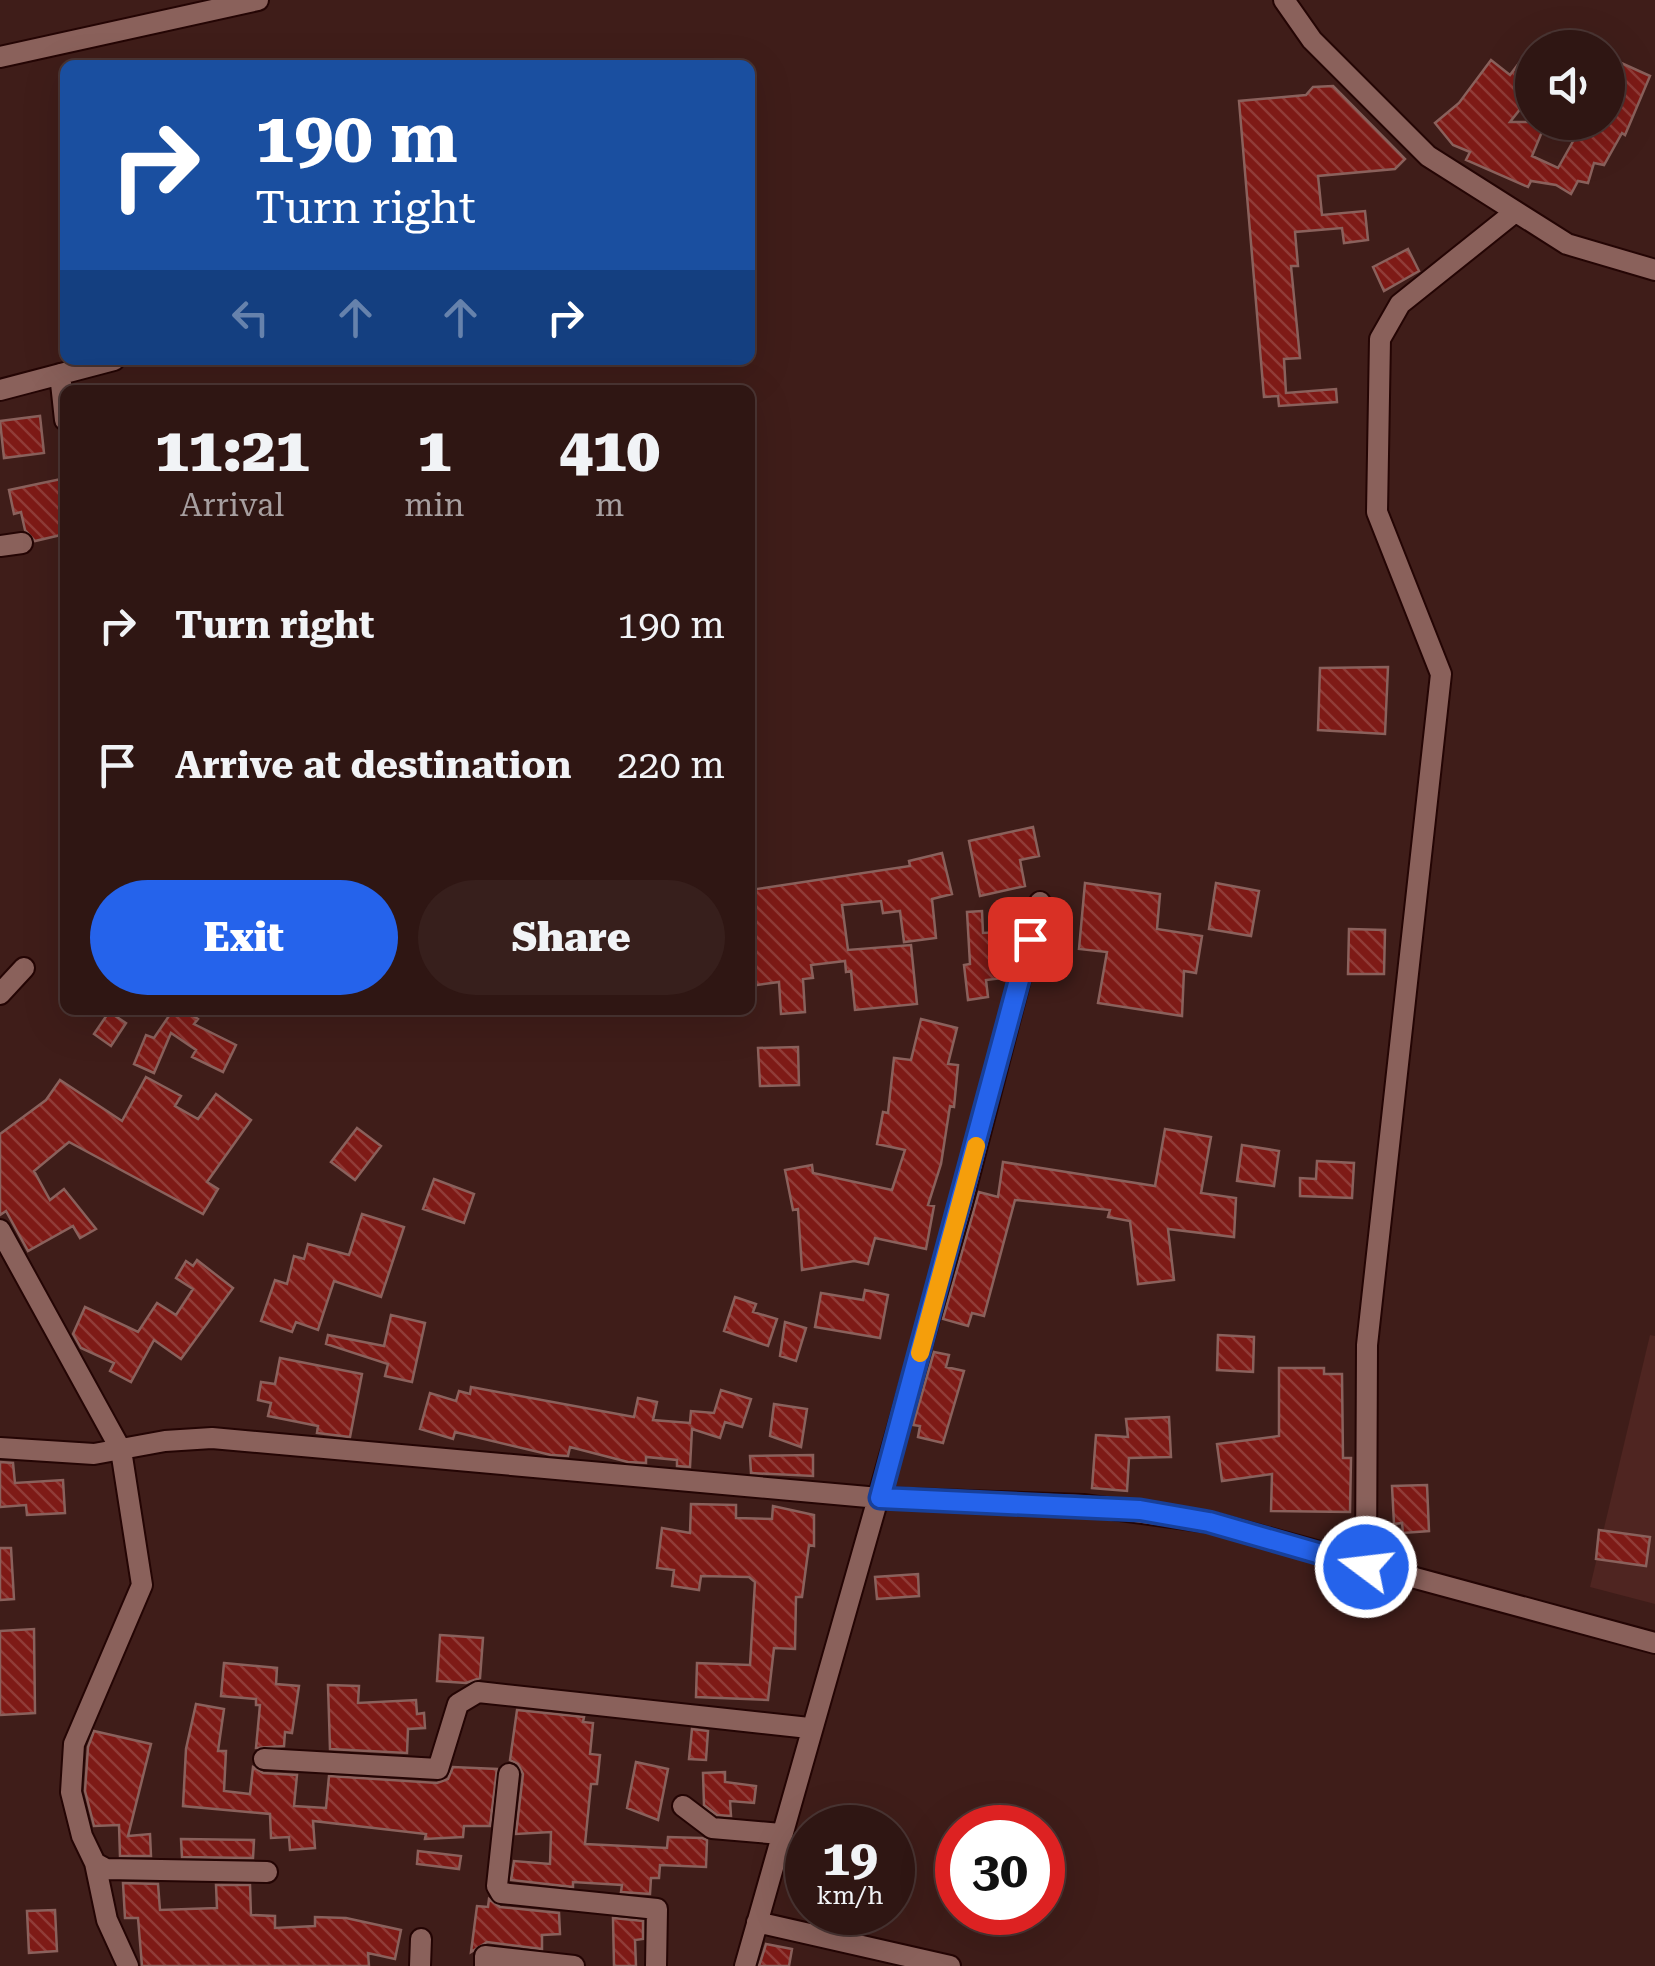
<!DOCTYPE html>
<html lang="en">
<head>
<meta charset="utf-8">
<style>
  :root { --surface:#2f1613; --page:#371f1c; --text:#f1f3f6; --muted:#a79fa0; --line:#4a3533; --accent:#2563eb }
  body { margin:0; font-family:"Roboto Serif",serif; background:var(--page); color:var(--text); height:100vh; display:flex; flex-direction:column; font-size:38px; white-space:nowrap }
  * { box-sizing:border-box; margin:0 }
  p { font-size:32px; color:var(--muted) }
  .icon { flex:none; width:55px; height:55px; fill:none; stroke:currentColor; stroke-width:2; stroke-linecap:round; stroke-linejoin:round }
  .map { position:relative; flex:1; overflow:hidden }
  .drawer { position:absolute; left:60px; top:385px; width:695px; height:630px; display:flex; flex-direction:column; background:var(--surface); border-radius:15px; box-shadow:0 10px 40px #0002,0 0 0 2px var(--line) }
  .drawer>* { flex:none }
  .banner { position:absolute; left:60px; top:60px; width:695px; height:305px; border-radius:15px; box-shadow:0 10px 40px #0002,0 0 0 2px var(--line); background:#1a4fa0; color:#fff; overflow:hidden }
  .buttons { position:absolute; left:1515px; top:30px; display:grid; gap:20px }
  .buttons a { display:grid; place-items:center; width:110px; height:110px; border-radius:50%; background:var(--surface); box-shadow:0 10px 40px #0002,0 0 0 2px var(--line); font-size:50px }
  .speed { position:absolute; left:785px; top:1805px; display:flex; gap:20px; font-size:50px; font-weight:700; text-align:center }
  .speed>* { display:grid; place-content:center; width:130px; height:130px; border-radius:50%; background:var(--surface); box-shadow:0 10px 40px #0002,0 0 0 2px var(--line); line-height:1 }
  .speed small { font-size:25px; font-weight:400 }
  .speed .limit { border:15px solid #d22; background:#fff; color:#111 }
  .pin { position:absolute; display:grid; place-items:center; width:85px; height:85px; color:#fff; margin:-42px; border-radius:20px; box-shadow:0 5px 15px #0006 }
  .me { position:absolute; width:110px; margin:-55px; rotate:285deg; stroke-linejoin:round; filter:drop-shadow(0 0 8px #0008) }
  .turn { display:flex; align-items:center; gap:35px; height:210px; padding:0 30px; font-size:45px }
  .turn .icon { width:130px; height:130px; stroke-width:2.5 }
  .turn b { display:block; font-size:70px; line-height:85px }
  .lanes { display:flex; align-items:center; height:95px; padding:0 30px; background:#0003; justify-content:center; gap:50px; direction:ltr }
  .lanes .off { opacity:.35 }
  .eta { display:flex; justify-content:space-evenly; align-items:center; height:170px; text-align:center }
  .eta b { font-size:60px; font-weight:800; line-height:70px }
  .action { display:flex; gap:20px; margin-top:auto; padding:20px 30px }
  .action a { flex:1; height:115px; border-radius:60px; background:var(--accent); color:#fff; font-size:40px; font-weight:800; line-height:115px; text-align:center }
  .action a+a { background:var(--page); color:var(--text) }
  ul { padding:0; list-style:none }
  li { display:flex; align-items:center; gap:30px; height:140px; padding:0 30px }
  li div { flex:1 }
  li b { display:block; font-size:38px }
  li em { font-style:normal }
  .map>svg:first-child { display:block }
</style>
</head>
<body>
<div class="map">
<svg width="1655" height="1966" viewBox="0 0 1655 1966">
  <defs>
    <pattern id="building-back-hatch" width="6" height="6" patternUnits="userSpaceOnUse" patternTransform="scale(2.5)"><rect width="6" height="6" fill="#7e1a16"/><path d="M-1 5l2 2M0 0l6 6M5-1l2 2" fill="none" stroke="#913c38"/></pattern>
  </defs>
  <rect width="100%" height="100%" fill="#3f1d19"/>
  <path fill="#4f2521" d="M 1650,1335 L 1655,1336 L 1655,1604 L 1590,1587 Z"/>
  <path fill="url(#building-back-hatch)" stroke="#8a615c" stroke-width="2.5" d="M 1532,46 L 1532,94 L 1510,122 L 1546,122 L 1532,156 L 1558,168 L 1584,122 L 1608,122 L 1608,57 L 1650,76 L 1625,135 L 1622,133 L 1604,165 L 1594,163 L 1588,183 L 1578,181 L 1571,194 L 1556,185 L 1531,181 L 1528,187 L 1466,160 L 1470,152 L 1453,145 L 1435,123 L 1459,103 L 1491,60 L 1510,75 Z
    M 1333,86 L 1405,159 L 1395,169 L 1318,176 L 1322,215 L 1365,211 L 1368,240 L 1344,243 L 1342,228 L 1295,232 L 1298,266 L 1291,266 L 1300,358 L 1284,359 L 1286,393 L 1336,389 L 1337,402 L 1279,406 L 1278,396 L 1264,397 L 1239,101 L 1306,95 L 1313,87 Z
    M 1408,249 L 1419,271 L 1384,291 L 1373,267 Z
    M 40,416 L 44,453 L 4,458 L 0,421 Z
    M 61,479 L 65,534 L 35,541 L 25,530 L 21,512 L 14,514 L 9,490 Z
    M 1388,667 L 1385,734 L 1318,730 L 1320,668 Z
    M 1033,827 L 1039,856 L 1020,860 L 1025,886 L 980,896 L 969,841 Z
    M 942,853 L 952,894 L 932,899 L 936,938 L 904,942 L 900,911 L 883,913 L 881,901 L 842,905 L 848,950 L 911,945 L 917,1004 L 855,1010 L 851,971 L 846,972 L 845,961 L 811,965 L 813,978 L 803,979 L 805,1012 L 781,1014 L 779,982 L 750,986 L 750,890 L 910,866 L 909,861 Z
    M 1085,883 L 1160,894 L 1157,929 L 1202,936 L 1196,973 L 1184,971 L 1182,1016 L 1098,1003 L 1107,952 L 1079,949 Z
    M 1216,883 L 1259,891 L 1251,936 L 1209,929 Z
    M 982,911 L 983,933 L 999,932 L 1003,978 L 986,980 L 988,997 L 968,1000 L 964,965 L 970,964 L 967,912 Z
    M 1349,929 L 1385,930 L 1384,974 L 1348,974 Z
    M 173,1010 L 184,1010 L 198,1019 L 194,1024 L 236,1045 L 223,1072 L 192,1057 L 196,1050 L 171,1033 L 154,1073 L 134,1064 L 146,1035 L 154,1038 Z
    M 109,1012 L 126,1023 L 111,1046 L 94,1034 Z
    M 921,1019 L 957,1028 L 948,1064 L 958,1065 L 954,1107 L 950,1106 L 941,1164 L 928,1205 L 934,1206 L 926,1249 L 875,1238 L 868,1264 L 854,1261 L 802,1270 L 798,1209 L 793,1210 L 785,1170 L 812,1165 L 813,1173 L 892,1190 L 905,1150 L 877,1144 L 883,1112 L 888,1113 L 894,1058 L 911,1060 Z
    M 798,1047 L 799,1085 L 760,1086 L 758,1048 Z
    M 146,1077 L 181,1096 L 175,1106 L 198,1119 L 216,1094 L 251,1120 L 207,1182 L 218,1189 L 203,1214 L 69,1142 L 34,1171 L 50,1200 L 64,1189 L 96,1229 L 80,1238 L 73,1226 L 28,1251 L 6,1211 L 0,1215 L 0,1134 L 46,1100 L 60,1080 L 122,1121 Z
    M 357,1128 L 381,1146 L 355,1180 L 331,1162 Z
    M 1165,1129 L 1211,1137 L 1201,1193 L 1236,1198 L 1234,1237 L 1168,1229 L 1174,1280 L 1138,1284 L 1130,1221 L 1108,1217 L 1110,1210 L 1015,1200 L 984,1316 L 972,1313 L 968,1326 L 943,1319 L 979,1192 L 998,1197 L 1003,1162 L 1155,1186 Z
    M 1242,1145 L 1279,1151 L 1274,1186 L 1237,1181 Z
    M 1317,1161 L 1354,1163 L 1352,1198 L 1300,1196 L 1300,1178 L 1316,1179 Z
    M 434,1179 L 474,1194 L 464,1223 L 423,1209 Z
    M 362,1214 L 404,1227 L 381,1297 L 334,1281 L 318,1330 L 296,1322 L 292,1332 L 261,1321 L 275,1280 L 287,1284 L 294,1256 L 304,1259 L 308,1244 L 349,1255 Z
    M 197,1260 L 233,1288 L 181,1359 L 154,1340 L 131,1382 L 110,1371 L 114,1363 L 81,1348 L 73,1334 L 85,1307 L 138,1332 L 157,1303 L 176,1315 L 193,1289 L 176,1278 L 186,1261 L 193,1266 Z
    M 865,1290 L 888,1295 L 880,1338 L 815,1327 L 821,1293 L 863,1300 Z
    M 735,1297 L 756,1304 L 753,1312 L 777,1319 L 768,1346 L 724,1331 Z
    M 391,1315 L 425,1323 L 412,1382 L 385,1376 L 388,1364 L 326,1344 L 328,1335 L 384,1346 Z
    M 785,1322 L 806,1328 L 796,1361 L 780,1356 Z
    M 1218,1335 L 1254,1337 L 1253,1372 L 1217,1370 Z
    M 934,1352 L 949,1355 L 946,1367 L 964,1371 L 943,1443 L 918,1437 L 920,1426 L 913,1425 Z
    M 280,1358 L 362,1374 L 350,1437 L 317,1433 L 318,1426 L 268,1416 L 271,1403 L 258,1400 L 261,1382 L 275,1384 Z
    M 1279,1368 L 1324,1368 L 1324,1374 L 1342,1374 L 1343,1458 L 1351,1458 L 1350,1512 L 1271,1511 L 1272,1474 L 1222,1481 L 1217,1444 L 1279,1436 Z
    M 471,1387 L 634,1417 L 638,1398 L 657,1402 L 653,1420 L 690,1423 L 691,1411 L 714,1413 L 721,1390 L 751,1399 L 742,1427 L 725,1422 L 720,1438 L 692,1429 L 690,1467 L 677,1466 L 677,1460 L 646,1457 L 646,1463 L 628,1462 L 570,1447 L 568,1456 L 551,1455 L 455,1432 L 453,1439 L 420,1429 L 430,1393 L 456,1401 L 459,1391 L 470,1394 Z
    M 774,1404 L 807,1409 L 801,1447 L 770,1436 Z
    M 1169,1417 L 1171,1457 L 1129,1458 L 1127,1491 L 1092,1488 L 1096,1435 L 1128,1437 L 1126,1419 Z
    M 813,1455 L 813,1476 L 751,1473 L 750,1456 Z
    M 0,1462 L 13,1463 L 15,1483 L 63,1480 L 65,1513 L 27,1515 L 26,1505 L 0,1507 Z
    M 1427,1485 L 1429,1531 L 1403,1533 L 1402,1523 L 1394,1524 L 1392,1486 Z
    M 691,1504 L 736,1505 L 736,1518 L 772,1519 L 773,1506 L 814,1515 L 814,1546 L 809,1545 L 802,1597 L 796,1597 L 795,1649 L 774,1648 L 768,1700 L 696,1697 L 697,1663 L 750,1665 L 755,1582 L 749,1577 L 701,1576 L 699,1590 L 672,1586 L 674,1570 L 657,1568 L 662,1528 L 690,1533 Z
    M 1599,1530 L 1650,1537 L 1646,1566 L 1596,1559 Z
    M 0,1548 L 11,1548 L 14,1599 L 0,1600 Z
    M 918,1574 L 919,1596 L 877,1599 L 875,1577 Z
    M 34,1629 L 35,1713 L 0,1715 L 0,1631 Z
    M 440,1635 L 483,1638 L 480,1678 L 466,1683 L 437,1681 Z
    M 224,1663 L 277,1668 L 276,1684 L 299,1686 L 292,1733 L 285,1732 L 284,1746 L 256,1748 L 260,1705 L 256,1705 L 256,1699 L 221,1696 Z
    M 328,1685 L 359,1686 L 358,1703 L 416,1700 L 417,1714 L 424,1713 L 425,1728 L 408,1729 L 407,1753 L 330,1749 Z
    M 196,1704 L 224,1709 L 218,1751 L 226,1751 L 224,1791 L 250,1794 L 253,1767 L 263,1773 L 297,1775 L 294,1806 L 326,1808 L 329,1776 L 437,1783 L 448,1779 L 453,1767 L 497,1769 L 490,1826 L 464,1826 L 463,1837 L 425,1839 L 426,1834 L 313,1821 L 315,1848 L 290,1850 L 289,1837 L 271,1838 L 270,1814 L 183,1806 L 186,1749 Z
    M 517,1710 L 584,1717 L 583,1722 L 593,1723 L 590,1754 L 600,1755 L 597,1784 L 591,1784 L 585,1844 L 667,1848 L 668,1837 L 702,1838 L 707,1840 L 706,1867 L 660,1865 L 659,1878 L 651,1878 L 650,1894 L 621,1892 L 622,1885 L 573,1882 L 573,1887 L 511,1880 L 514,1861 L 550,1864 L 551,1832 L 516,1834 L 523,1774 L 518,1764 L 510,1760 Z
    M 692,1729 L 708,1731 L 706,1760 L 689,1759 Z
    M 94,1731 L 151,1744 L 128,1836 L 150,1834 L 151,1856 L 120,1856 L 119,1825 L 94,1826 L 85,1791 L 88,1747 Z
    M 636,1762 L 668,1769 L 658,1820 L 627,1808 Z
    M 725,1772 L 725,1782 L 756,1786 L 754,1803 L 730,1801 L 731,1816 L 717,1815 L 704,1805 L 703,1773 Z
    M 181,1839 L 254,1840 L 253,1858 L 182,1857 Z
    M 418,1851 L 461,1856 L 459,1869 L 417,1864 Z
    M 123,1883 L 158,1884 L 160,1910 L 217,1908 L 216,1885 L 250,1885 L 251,1915 L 275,1916 L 275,1928 L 315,1926 L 315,1917 L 346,1918 L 401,1930 L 395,1959 L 368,1953 L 369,1966 L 142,1966 L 138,1918 L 125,1918 Z
    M 489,1899 L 500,1907 L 559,1913 L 560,1934 L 542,1935 L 542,1949 L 487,1942 L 471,1952 L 477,1906 L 488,1907 Z
    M 55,1910 L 57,1951 L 29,1953 L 27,1911 Z
    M 613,1918 L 643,1921 L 643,1939 L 635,1940 L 636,1966 L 614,1966 Z
    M 766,1944 L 792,1949 L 789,1966 L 759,1966 Z"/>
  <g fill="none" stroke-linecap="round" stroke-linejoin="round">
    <g stroke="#240504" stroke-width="24">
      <path id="minor" d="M 1284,0 L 1312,40 L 1428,156 L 1567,244 L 1655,270
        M 0,57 L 258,0
        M 60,374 L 65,420
        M 0,390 L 114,360
        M 0,546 L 22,543
        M 0,994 L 24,968
        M 0,1230 L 121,1450 L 142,1585 L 74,1744 L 71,1792 L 82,1836 L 95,1863 L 106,1869 L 267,1872
        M 0,1448 L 94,1454 L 165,1441 L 212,1438 L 879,1498 L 1083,1505 L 1209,1522 L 1655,1643
        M 1366,1567 L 1367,1345 L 1441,674 L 1377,512 L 1380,339 L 1400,304 L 1515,212
        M 264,1759 L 438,1769 L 458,1704 L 478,1692 L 809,1728
        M 509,1774 L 497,1886 L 501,1893 L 657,1909 L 656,1966
        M 683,1806 L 712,1828 L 781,1834
        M 95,1863 L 107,1920 L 128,1966
        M 757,1922 L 950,1966
        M 420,1966 L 421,1939
        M 485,1966 L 485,1956 L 574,1966
        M 745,1966 L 962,1203 L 1040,902"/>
    </g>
    <use href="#minor" stroke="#8a615b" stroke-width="20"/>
  </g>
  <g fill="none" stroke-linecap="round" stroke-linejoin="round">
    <g stroke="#184099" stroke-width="25">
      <path id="route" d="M 1030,939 L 880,1498 L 1140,1510 L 1209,1522 L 1366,1567"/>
    </g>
    <use href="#route" stroke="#2563eb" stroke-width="18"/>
    <path stroke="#f59e0b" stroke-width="18" d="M 920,1353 L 976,1146"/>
  </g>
</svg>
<div class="buttons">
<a><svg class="icon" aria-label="sound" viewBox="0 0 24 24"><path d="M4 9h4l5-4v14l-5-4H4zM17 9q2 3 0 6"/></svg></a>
</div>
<div class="speed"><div>19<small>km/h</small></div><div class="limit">30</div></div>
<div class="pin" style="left:1030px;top:939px;background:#d93025"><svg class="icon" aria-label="arrive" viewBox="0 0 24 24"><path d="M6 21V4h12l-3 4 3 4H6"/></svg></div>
<svg class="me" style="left:1366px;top:1567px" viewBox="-20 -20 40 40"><circle r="17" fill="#2563eb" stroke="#fff" stroke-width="3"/><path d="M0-11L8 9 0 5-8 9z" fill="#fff"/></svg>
<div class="banner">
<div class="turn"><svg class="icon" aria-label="right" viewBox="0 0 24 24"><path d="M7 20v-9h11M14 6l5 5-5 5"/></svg><div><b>190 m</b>Turn right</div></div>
<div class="lanes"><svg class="icon off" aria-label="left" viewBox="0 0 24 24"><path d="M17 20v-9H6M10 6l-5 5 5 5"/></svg><svg class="icon off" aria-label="ahead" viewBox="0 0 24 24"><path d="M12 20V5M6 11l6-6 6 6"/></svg><svg class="icon off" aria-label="ahead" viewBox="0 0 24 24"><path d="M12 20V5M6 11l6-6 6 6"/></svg><svg class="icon" aria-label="right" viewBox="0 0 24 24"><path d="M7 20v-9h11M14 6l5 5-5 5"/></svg></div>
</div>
<section class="drawer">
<div class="eta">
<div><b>11:21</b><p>Arrival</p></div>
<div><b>1</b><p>min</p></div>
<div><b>410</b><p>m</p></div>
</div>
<ul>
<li><svg class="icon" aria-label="right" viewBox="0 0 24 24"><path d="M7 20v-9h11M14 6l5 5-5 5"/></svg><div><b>Turn right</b></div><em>190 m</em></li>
<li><svg class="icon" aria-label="arrive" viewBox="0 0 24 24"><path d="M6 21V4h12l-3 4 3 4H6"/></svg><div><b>Arrive at destination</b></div><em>220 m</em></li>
</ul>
<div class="action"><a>Exit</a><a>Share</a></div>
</section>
</div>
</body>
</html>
